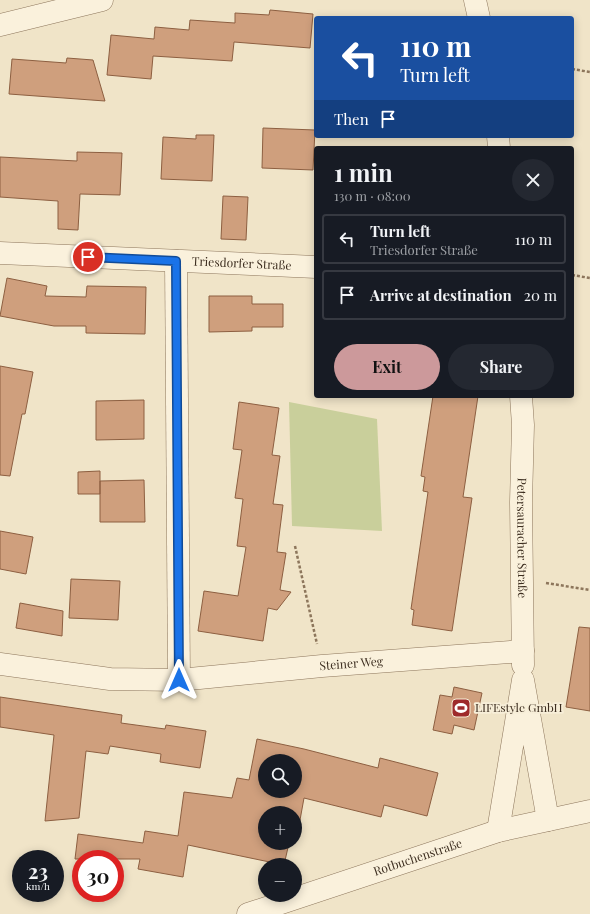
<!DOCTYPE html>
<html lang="en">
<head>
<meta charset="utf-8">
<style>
  :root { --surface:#171b24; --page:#242831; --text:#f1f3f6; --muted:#9ea1a6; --line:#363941; --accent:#cc999b }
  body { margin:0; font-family:"Playfair Display",serif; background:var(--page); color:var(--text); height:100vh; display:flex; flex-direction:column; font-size:15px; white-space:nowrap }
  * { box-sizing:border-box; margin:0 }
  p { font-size:13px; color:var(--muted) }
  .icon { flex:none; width:22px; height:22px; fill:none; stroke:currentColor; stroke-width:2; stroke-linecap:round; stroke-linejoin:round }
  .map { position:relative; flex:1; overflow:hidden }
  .sheet { position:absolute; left:314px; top:146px; width:260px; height:252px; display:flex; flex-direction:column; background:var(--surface); border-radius:4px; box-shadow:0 2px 10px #0003 }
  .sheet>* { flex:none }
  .banner { position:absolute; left:314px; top:16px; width:260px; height:122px; border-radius:4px; box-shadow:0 2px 10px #0003; background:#1a4fa0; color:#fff; overflow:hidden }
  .controls { position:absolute; left:258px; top:754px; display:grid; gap:8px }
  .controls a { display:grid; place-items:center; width:44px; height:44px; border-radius:50%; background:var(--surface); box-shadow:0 2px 10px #0003; font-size:20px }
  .speed { position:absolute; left:12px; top:850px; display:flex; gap:8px; font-size:20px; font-weight:700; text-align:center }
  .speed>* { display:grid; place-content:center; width:52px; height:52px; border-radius:50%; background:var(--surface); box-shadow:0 2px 10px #0003; line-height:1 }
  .speed small { font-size:10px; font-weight:400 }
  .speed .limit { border:6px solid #d22; background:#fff; color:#111 }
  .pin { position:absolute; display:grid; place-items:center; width:34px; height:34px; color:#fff; margin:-17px; border:2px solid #fff; border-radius:50%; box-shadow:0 1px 4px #0007 }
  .me { position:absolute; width:44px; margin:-22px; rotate:0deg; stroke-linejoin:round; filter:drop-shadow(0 0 3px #0008) }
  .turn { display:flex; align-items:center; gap:14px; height:84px; padding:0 20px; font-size:18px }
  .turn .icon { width:52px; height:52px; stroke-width:2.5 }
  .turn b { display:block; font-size:28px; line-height:34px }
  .then { display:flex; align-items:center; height:38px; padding:0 20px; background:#0003; gap:8px; font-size:15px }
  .round { display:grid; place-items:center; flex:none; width:42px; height:42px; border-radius:21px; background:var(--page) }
  .head { display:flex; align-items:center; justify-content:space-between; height:68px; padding:0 20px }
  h1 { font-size:24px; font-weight:700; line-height:30px }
  .action { display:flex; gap:8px; margin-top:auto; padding:8px 20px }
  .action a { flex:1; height:46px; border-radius:24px; background:var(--accent); color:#111; font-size:16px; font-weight:700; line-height:46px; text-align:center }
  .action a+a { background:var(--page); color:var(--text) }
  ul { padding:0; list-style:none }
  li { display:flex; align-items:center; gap:12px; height:50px; margin:0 8px 6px; padding:0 12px; border:2px solid var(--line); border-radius:4px }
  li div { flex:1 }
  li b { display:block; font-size:15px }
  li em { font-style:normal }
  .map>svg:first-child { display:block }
</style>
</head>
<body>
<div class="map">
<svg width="590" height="914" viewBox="0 0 590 914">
  <rect width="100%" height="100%" fill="#f0e4c8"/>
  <path fill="#c9cf9b" d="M 289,402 L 377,419 L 382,531 L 292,526 Z"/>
  <path fill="#cf9f7d" stroke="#8d5f41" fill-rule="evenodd" d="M 270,10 L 313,14 L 310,48 L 234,42 L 232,61 L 153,56 L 151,79 L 107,75 L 111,35 L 154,39 L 155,27 L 189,30 L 190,20 L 235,23 L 235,13 L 269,15 Z
    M 67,58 L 93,60 L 105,101 L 9,94 L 12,59 L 66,63 Z
    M 263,128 L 315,130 L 313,170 L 262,168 Z
    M 196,135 L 214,135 L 212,181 L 161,179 L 163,137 L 196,139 Z
    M 77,152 L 122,153 L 120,195 L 80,194 L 78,230 L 58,229 L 58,201 L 0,197 L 0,157 L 77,161 Z
    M 223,196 L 248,197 L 246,240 L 221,239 Z
    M 7,278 L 47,286 L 45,296 L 86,297 L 87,286 L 146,287 L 145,334 L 86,333 L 86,326 L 54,326 L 0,316 Z
    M 209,296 L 252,296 L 252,304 L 283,304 L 283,327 L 252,327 L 252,331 L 209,332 Z
    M 0,366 L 33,372 L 25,414 L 22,414 L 10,476 L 0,475 Z
    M 433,396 L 478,396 L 463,497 L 472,498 L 452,631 L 412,625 L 414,610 L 411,609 L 428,492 L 423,491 L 425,477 L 421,476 Z
    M 144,400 L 144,439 L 96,440 L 96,401 Z
    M 239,402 L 279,408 L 272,455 L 280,456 L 273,504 L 283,505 L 277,552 L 286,553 L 280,590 L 291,592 L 277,610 L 268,608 L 263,641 L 198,631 L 204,591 L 238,596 L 246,547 L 237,546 L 243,499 L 235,498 L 242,450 L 233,449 Z
    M 100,471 L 100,494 L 78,494 L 78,472 Z
    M 144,480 L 145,522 L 100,522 L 100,481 Z
    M 0,531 L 33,537 L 26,574 L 0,569 Z
    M 71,579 L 120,581 L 118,620 L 69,618 Z
    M 20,603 L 63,611 L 62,636 L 16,628 Z
    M 579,627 L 590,628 L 590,711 L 566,707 Z
    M 454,687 L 482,693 L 474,730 L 454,725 L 452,734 L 433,730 L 440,695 L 452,697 Z
    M 0,697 L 122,715 L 121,723 L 165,729 L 166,725 L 206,731 L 200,768 L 160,762 L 161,754 L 110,746 L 108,754 L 86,751 L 79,818 L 45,821 L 54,735 L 0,727 Z
    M 257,739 L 304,749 L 378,768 L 380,758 L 438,773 L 427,816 L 384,805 L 381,817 L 304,798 L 298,831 L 295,830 L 295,813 L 265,813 L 265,843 L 289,843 L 284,865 L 188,845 L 183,877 L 138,869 L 140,859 L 75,859 L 78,834 L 143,843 L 145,831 L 178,836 L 184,792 L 232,798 L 237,778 L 249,780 ZM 265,761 L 295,761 L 295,791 L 265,791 Z"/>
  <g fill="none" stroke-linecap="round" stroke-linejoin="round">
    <g stroke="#8d765c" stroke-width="23">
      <g id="street">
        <path d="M 475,0 L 479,18"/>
        <path d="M 0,25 L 102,0"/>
        <path d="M 498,136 L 499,148"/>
        <path id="s1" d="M 0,253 L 316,267"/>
        <path d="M 176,261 L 179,680"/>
        <path id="s2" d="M 521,396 L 523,425 L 521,502 L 523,665"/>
        <path id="s3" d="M 0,664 L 110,679 L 179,680 L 322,666 L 523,651"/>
        <path d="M 498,831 L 523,680 L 548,820"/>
        <path id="s4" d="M 248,914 L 498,831 L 590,811"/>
      </g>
    </g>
    <path stroke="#8d765c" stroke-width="2.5" stroke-dasharray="3 2" stroke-linecap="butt" d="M 572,69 L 590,72
      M 572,275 L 590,278
      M 295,546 L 317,644
      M 546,583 L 590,590"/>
    <use href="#street" stroke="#faf1dc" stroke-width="22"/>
  </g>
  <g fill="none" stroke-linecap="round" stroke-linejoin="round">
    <g stroke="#114b97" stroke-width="10">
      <path id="route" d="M 88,257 L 176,261 L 179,680"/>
    </g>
    <use href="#route" stroke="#1a73e8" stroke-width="7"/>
  </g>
  <defs>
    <g id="stadium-square" transform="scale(1)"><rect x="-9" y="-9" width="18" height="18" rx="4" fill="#9e2a2b" stroke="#f7eed8"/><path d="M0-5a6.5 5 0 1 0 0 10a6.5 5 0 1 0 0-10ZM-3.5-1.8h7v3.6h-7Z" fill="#fff"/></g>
  </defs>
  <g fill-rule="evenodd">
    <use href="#stadium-square" x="461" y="708"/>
  </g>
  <g text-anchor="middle" stroke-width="3.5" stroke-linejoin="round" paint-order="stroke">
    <g font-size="12" fill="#3d2e20" stroke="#f7eed8">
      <text dy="4" stroke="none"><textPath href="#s1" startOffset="242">Triesdorfer Straße</textPath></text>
      <text dy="4" stroke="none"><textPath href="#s2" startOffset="142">Petersauracher Straße</textPath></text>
      <text dy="4" stroke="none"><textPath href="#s3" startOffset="353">Steiner Weg</textPath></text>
      <text dy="4" stroke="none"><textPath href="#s4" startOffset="179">Rotbuchenstraße</textPath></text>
    </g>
    <g font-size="12" fill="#3d2e20" stroke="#f7eed8" text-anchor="start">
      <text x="475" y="712">LIFEstyle GmbH</text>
    </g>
  </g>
</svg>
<div class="controls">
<a><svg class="icon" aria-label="search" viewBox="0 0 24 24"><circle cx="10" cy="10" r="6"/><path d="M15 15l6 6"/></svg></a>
<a>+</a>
<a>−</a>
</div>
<div class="speed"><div>23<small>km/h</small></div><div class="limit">30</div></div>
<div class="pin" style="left:88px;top:257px;background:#d93025"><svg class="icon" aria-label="arrive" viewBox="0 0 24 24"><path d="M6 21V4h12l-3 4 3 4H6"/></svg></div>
<svg class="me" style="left:179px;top:680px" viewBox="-20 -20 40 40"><path d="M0-17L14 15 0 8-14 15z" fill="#1a73e8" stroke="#fff" stroke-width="4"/></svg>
<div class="banner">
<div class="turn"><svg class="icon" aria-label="left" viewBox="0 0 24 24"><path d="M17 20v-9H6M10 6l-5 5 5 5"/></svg><div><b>110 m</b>Turn left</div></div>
<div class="then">Then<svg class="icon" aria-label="arrive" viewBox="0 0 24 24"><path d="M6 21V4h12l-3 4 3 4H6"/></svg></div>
</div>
<section class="sheet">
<div class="head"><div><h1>1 min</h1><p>130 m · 08:00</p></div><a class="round"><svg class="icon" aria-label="close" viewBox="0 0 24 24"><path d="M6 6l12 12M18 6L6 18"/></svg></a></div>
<ul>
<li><svg class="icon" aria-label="left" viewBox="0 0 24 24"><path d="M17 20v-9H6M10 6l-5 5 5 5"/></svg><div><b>Turn left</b><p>Triesdorfer Straße</p></div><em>110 m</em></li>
<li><svg class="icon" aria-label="arrive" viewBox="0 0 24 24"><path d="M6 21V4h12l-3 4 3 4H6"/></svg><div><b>Arrive at destination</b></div><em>20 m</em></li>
</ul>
<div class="action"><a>Exit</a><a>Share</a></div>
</section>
</div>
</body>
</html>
